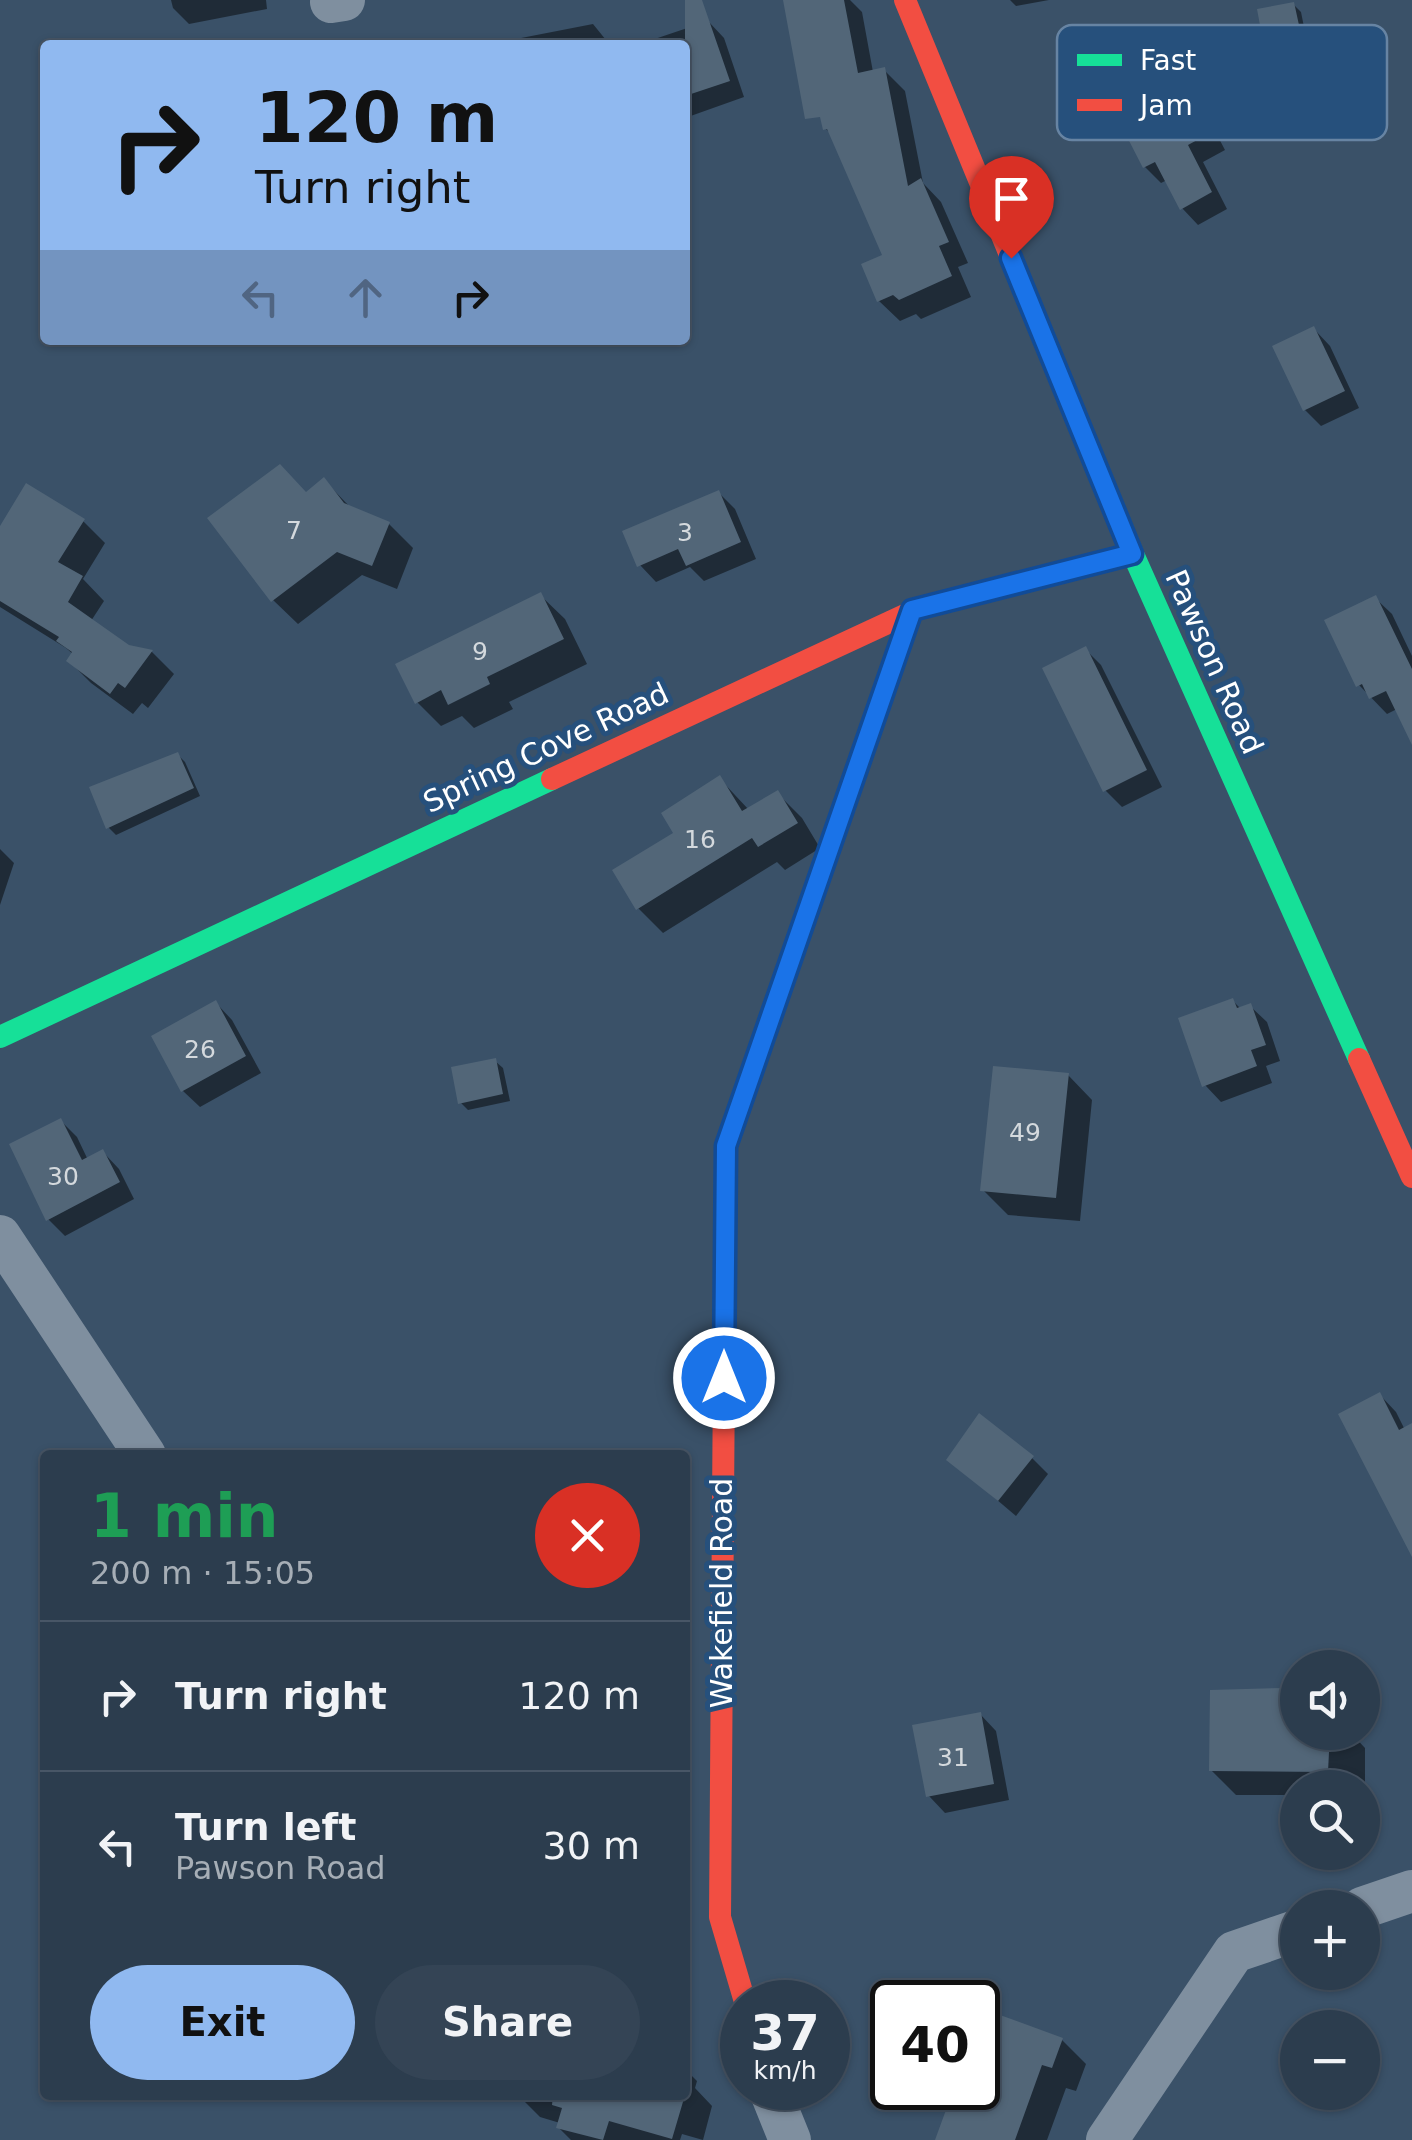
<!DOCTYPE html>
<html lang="en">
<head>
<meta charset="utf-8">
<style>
  :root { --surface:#2c3d4e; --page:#344455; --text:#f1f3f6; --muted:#a6aeb6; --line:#485666; --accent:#90b9f0 }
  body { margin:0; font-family:"DejaVu Sans",sans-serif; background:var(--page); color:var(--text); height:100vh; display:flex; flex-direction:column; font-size:38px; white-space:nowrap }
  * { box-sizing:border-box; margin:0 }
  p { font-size:32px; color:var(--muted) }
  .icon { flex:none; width:55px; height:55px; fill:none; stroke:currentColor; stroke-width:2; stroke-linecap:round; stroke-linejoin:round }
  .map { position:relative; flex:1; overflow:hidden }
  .sheet { position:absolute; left:40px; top:1450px; width:650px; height:650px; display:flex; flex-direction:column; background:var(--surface); border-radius:10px; box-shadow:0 2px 8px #0004,0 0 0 2px var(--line) }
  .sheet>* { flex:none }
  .top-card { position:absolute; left:40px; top:40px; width:650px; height:305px; border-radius:10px; box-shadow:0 2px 8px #0004,0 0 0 2px var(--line); background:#90b9f0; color:#111; overflow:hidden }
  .controls { position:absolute; left:1280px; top:1650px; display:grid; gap:20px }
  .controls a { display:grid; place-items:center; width:100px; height:100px; border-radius:50%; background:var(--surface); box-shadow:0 2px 8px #0004,0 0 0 2px var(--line); font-size:50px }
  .speed { position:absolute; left:720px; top:1980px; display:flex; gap:20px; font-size:50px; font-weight:700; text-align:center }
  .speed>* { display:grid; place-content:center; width:130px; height:130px; border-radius:50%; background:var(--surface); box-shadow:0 2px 8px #0004,0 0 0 2px var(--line); line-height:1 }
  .speed small { font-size:25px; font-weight:400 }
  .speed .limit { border:5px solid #111; border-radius:15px; background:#fff; color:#111 }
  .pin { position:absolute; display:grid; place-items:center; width:85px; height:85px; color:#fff; margin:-102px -42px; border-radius:50% 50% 50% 0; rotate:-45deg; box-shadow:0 0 10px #0007 }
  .pin .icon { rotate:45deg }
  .me { position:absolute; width:110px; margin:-55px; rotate:0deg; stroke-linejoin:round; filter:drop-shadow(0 0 8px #0008) }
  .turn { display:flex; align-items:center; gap:35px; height:210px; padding:0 50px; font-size:45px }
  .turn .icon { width:130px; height:130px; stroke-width:2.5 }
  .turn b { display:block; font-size:70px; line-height:85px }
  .lanes { display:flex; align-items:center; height:95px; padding:0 50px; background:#0003; justify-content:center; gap:50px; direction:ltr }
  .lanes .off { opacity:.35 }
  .round { display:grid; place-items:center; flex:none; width:105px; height:105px; border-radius:52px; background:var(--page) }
  .overview { display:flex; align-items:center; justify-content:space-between; height:170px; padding:0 50px }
  h1 { font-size:60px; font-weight:700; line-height:75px; color:#1e9e55 }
  .primary-button { display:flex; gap:20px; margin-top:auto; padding:20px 50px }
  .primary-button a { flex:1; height:115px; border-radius:60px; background:var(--accent); color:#111; font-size:40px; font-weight:700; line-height:115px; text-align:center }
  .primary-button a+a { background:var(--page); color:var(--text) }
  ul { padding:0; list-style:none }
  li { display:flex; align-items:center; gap:30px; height:150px; padding:0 50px; border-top:2px solid var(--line) }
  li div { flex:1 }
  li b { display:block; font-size:38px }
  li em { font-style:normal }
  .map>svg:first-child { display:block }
</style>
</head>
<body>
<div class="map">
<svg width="1412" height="2140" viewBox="0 0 1412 2140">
  <rect width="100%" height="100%" fill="#3a5168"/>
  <path fill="#0007" d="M 171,0 L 266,0 L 267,9 L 189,24 L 173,8 Z
    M 798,0 L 850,0 L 862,12 L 873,72 L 884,70 L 905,91 L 923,183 L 941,202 L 968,263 L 958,267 L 971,297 L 921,319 L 916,314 L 900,321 L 879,301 L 885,256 L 833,136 L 825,128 Z
    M 1010,0 L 1049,0 L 1016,6 Z
    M 1294,5 L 1301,12 L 1308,47 L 1274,53 L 1267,45 Z
    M 708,21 L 724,38 L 744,97 L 685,118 L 685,45 L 637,45 Z
    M 593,24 L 610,45 L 517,45 L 516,39 Z
    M 1169,60 L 1186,76 L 1225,150 L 1203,162 L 1227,209 L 1198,225 L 1182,208 L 1167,180 L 1161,183 L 1145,167 Z
    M 1314,329 L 1330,346 L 1359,408 L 1321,426 L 1305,410 Z
    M 324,480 L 351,508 L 389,524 L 413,548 L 397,589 L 362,575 L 298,624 L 273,600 Z
    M 719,493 L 735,509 L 756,559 L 704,581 L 690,567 L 656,582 L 640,565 Z
    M 83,521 L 105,543 L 83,579 L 104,601 L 91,621 L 128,647 L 152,652 L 174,674 L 148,708 L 142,703 L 133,714 L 91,683 L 69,661 L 73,654 L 66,648 L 0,607 L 0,531 Z
    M 540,595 L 565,619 L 587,664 L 509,702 L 513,709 L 474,728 L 462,716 L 441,726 L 417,702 Z
    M 1375,598 L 1392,614 L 1412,656 L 1412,725 L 1397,709 L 1387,714 L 1359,685 Z
    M 1085,649 L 1101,665 L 1162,787 L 1122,807 L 1105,790 Z
    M 177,754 L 185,762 L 200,796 L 116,835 L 108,827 Z
    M 720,779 L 749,810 L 777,793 L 802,818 L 820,848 L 785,870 L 777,862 L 663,933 L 638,908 L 676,833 Z
    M 0,849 L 14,863 L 0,905 Z
    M 1233,1001 L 1241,1009 L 1250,1006 L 1267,1022 L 1280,1061 L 1266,1066 L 1272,1083 L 1221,1102 L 1205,1085 Z
    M 216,1003 L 232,1020 L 261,1073 L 200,1107 L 183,1091 L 154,1037 Z
    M 495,1061 L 503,1068 L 510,1101 L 468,1110 L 460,1102 Z
    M 1068,1075 L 1092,1100 L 1080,1221 L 1008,1215 L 983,1190 Z
    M 61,1121 L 77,1137 L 88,1160 L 103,1152 L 119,1169 L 134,1199 L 65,1236 L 48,1219 Z
    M 1380,1395 L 1396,1412 L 1405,1430 L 1412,1426 L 1412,1538 Z
    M 1032,1458 L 1048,1474 L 1016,1516 L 950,1460 Z
    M 1282,1691 L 1298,1706 L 1298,1732 L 1350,1732 L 1365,1748 L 1365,1784 L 1352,1784 L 1352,1788 L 1298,1788 L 1298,1795 L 1236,1795 L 1211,1770 Z
    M 980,1714 L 996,1731 L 1009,1800 L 945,1813 L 929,1796 Z
    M 936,1995 L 958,2002 L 934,2002 Z
    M 978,2009 L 1062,2040 L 1086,2064 L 1076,2091 L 1066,2088 L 1047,2140 L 938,2140 L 957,2088 L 978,2088 Z
    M 685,2069 L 697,2081 L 695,2088 L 712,2106 L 703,2140 L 682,2134 L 680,2140 L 571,2140 L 559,2128 L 560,2123 L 540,2117 L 518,2095 L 685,2095 Z"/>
  <path fill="#526678" d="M 685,0 L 702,0 L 730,81 L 685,96 Z
    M 783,0 L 844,0 L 858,73 L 885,67 L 908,186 L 921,178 L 949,242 L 939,246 L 952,276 L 899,300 L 893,295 L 877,302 L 861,264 L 882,255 L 827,129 L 823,130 L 820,117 L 805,119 Z
    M 1294,2 L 1302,39 L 1264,47 L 1257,9 Z
    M 1170,57 L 1210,133 L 1188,145 L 1212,192 L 1180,210 L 1155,162 L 1143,168 L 1104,92 Z
    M 1314,326 L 1345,391 L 1303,411 L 1272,346 Z
    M 280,464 L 306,492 L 324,477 L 344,503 L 390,522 L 372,566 L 337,552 L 271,602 L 207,518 Z
    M 26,483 L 85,519 L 58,562 L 83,576 L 68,602 L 129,645 L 153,650 L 125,688 L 118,683 L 110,694 L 66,661 L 72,652 L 56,641 L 59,637 L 0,601 L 0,526 Z
    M 719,490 L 741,542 L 686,566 L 678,549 L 637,567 L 622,531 Z
    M 541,592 L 564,639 L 487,677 L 490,684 L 448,705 L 441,690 L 415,704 L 395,664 Z
    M 1376,595 L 1412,669 L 1412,745 L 1386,691 L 1369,699 L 1362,684 L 1356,687 L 1324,620 Z
    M 1086,646 L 1147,770 L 1103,792 L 1042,668 Z
    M 178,752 L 194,788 L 106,829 L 89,787 Z
    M 720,775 L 742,811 L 778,790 L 798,823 L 758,847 L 752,838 L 636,910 L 612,870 L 673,833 L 661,813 Z
    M 1233,998 L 1237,1008 L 1251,1003 L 1266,1045 L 1251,1050 L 1257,1066 L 1202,1087 L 1178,1018 Z
    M 216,1000 L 246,1056 L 181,1092 L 151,1036 Z
    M 496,1058 L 503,1094 L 458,1104 L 451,1067 Z
    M 993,1066 L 1069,1073 L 1056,1198 L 980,1191 Z
    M 61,1118 L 82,1160 L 103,1149 L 120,1182 L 46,1221 L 9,1144 Z
    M 1380,1392 L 1399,1430 L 1412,1423 L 1412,1557 L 1338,1414 Z
    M 979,1413 L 1034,1456 L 998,1501 L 946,1460 Z
    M 1283,1688 L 1283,1712 L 1298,1712 L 1298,1732 L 1330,1732 L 1328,1772 L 1209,1771 L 1210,1690 Z
    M 981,1712 L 994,1784 L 926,1797 L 912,1725 Z
    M 978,2007 L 1063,2038 L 1052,2068 L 1042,2065 L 1015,2140 L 935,2140 L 954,2088 L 978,2088 Z
    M 553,2095 L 685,2095 L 672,2139 L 609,2121 L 603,2140 L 556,2128 L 562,2108 L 552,2105 Z"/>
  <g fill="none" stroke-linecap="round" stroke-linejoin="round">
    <path stroke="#7f8f9f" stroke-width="42" d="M 331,2 L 344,0
      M 0,1236 L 145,1455
      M 1362,1908 L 1412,1891
      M 769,2088 L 790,2140
      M 1107,2140 L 1234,1952 L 1298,1930"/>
    <path stroke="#16e098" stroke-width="22" d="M 1052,357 L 1133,554 L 1359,1059
      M 920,608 L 1133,554
      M 0,1037 L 552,779
      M 724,1369 L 726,1146 L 836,829"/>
    <path stroke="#f24e42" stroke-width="22" d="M 905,0 L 1052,357
      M 552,779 L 920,608
      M 836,829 L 912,610
      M 1359,1059 L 1412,1177
      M 724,1369 L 720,1917 L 745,2002"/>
  </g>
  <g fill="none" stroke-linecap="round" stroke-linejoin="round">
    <g stroke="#114b97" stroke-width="25">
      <path id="route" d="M 724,1378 L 726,1146 L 912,610 L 1132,554 L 1011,258"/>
    </g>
    <use href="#route" stroke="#1a73e8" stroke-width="18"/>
  </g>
  <g text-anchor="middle" stroke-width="10" stroke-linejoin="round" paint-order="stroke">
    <g font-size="25" fill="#d4d9dd">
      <text x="294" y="539">7</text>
      <text x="685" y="541">3</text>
      <text x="480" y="660">9</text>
      <text x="700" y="848">16</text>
      <text x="200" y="1058">26</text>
      <text x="1025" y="1141">49</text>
      <text x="63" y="1185">30</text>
      <text x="953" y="1766">31</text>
    </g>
    <g font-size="30" fill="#fff" stroke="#26507c">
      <text transform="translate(1214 662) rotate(66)" y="10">Pawson Road</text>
      <text transform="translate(546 748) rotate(-25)" y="10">Spring Cove Road</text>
      <text transform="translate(722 1593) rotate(-90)" y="10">Wakefield Road</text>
    </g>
  </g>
  <rect x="1057" y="25" width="330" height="115" rx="15" fill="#26507c" stroke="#6784a3" stroke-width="2.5"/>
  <rect x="1077" y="54" width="45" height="12" fill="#16e098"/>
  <rect x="1077" y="99" width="45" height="12" fill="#f24e42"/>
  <g font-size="28" fill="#fff">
    <text x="1140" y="70">Fast</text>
    <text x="1140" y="115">Jam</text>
  </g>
</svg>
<div class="controls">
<a><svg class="icon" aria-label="sound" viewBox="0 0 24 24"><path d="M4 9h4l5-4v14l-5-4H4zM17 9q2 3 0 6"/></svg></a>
<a><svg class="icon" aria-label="search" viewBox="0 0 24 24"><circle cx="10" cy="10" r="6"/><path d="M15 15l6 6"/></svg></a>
<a>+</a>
<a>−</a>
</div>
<div class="speed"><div>37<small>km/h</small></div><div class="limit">40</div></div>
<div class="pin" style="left:1011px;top:258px;background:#d93025"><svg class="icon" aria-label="arrive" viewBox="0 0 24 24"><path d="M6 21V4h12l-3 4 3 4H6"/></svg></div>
<svg class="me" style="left:724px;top:1378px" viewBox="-20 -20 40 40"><circle r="17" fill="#1a73e8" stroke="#fff" stroke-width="3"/><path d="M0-11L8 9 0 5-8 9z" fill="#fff"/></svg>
<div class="top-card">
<div class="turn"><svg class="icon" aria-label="right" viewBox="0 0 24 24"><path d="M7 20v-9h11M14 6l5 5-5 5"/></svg><div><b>120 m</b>Turn right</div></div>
<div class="lanes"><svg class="icon off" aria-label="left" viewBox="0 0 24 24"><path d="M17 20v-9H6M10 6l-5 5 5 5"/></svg><svg class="icon off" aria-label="ahead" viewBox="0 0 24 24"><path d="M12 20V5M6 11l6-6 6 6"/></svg><svg class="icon" aria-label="right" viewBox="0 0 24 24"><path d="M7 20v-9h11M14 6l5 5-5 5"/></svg></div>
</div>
<section class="sheet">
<div class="overview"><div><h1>1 min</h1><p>200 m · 15:05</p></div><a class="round" style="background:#d93025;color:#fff"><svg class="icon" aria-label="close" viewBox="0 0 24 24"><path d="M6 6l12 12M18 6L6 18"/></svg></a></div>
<ul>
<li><svg class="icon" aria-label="right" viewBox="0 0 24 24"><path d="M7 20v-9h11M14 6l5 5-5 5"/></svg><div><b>Turn right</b></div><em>120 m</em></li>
<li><svg class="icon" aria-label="left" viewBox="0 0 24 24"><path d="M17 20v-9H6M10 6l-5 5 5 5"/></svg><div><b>Turn left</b><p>Pawson Road</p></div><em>30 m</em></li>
</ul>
<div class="primary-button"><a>Exit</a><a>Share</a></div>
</section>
</div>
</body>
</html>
